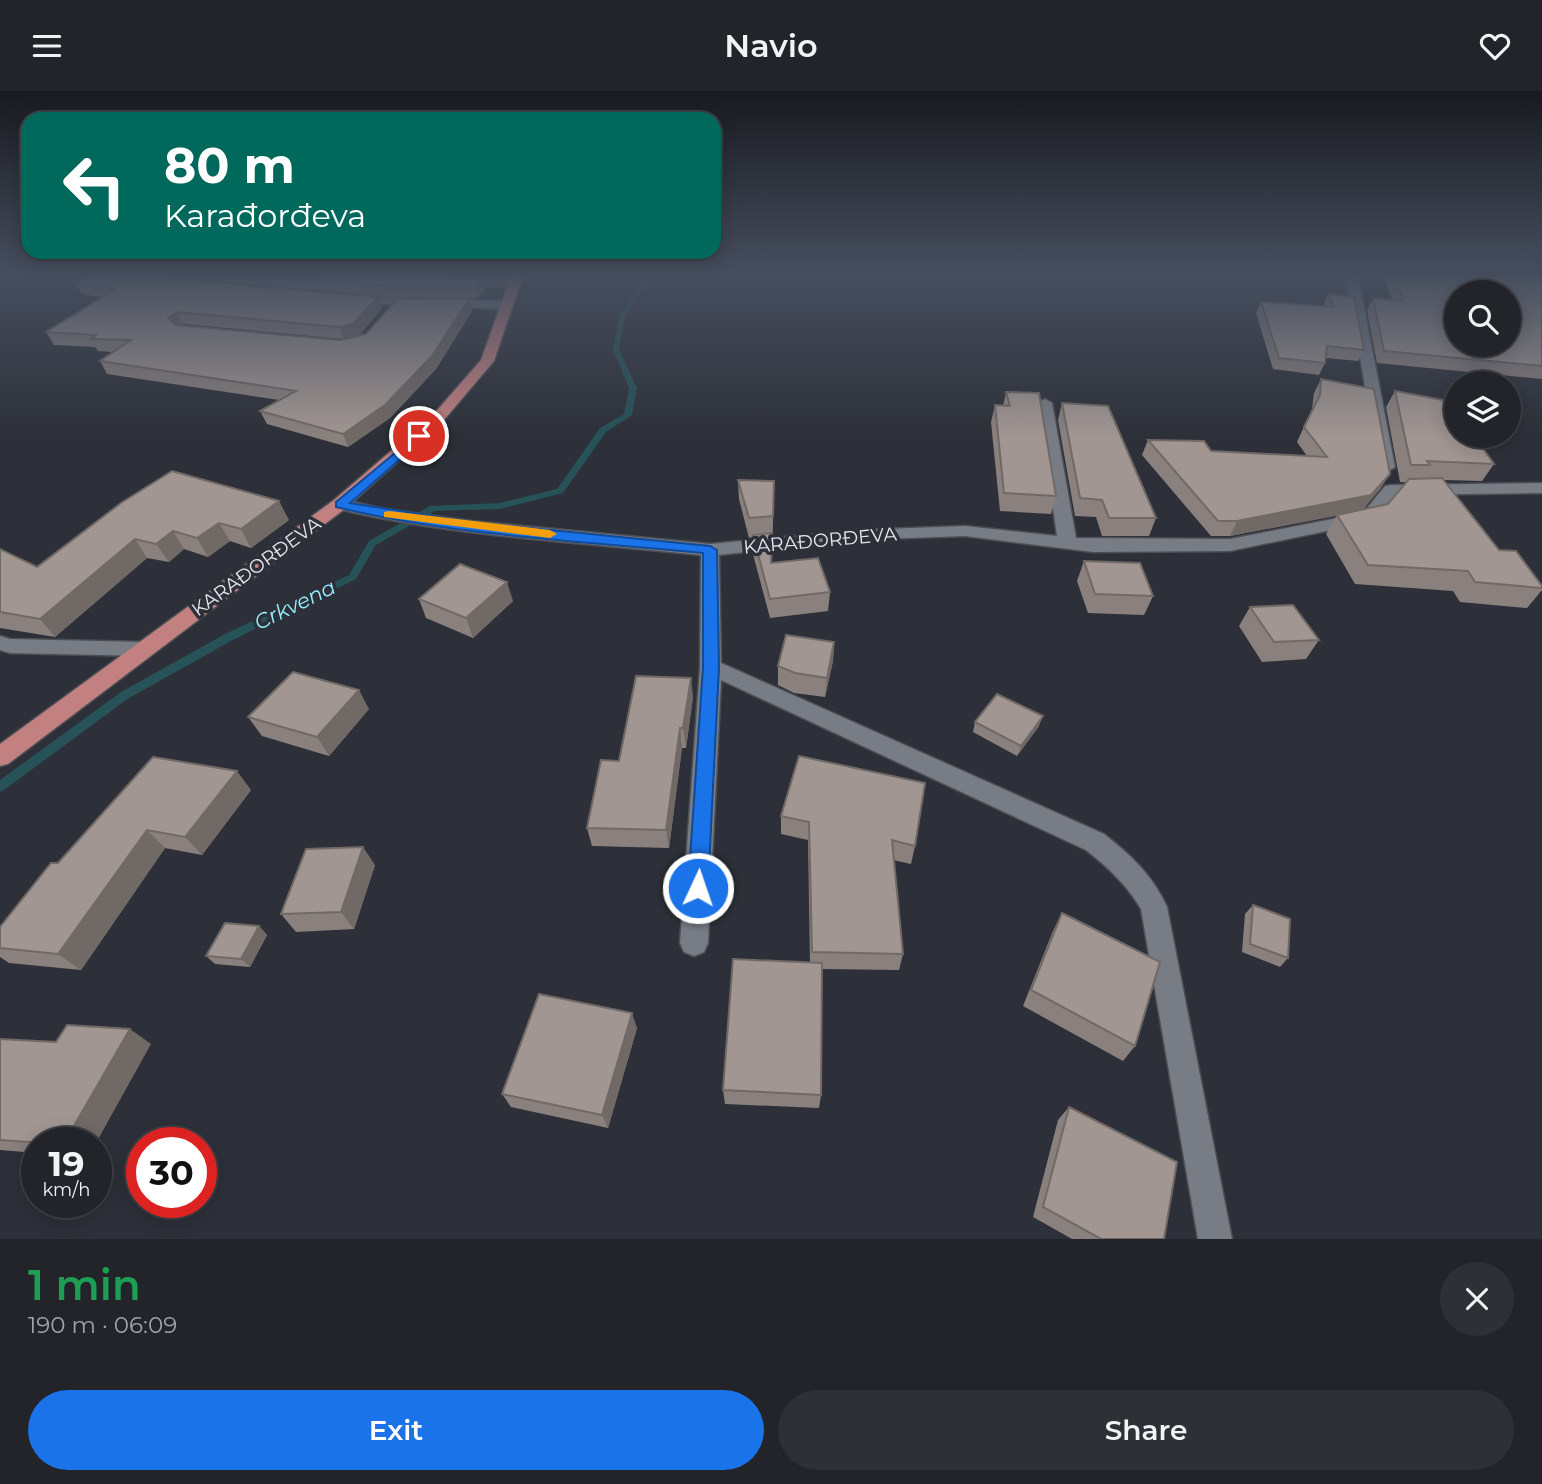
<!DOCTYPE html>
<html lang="en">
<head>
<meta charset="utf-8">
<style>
  :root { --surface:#22242a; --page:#2e3036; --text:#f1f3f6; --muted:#a2a4a8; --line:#3f4147; --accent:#1a73e8 }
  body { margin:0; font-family:Montserrat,sans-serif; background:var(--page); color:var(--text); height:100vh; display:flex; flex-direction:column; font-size:26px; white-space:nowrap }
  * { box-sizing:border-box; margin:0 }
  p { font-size:23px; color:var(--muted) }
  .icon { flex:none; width:38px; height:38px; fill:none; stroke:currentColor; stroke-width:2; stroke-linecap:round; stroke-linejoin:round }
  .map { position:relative; height:1148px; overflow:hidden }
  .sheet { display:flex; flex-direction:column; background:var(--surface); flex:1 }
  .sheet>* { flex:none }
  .guide { position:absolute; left:21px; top:21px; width:700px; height:147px; border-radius:21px; box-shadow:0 4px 18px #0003,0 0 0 2px var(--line); background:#00695c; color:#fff; overflow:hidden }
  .tools { position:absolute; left:1444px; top:189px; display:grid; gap:14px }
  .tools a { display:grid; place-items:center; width:77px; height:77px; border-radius:50%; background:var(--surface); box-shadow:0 4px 18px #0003,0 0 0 2px var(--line); font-size:35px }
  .speed { position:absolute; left:21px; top:1036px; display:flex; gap:14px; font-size:35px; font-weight:700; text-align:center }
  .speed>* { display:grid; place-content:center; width:91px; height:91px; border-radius:50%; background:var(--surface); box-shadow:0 4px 18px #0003,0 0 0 2px var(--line); line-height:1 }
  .speed small { font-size:18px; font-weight:400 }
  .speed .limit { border:10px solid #d22; background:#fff; color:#111 }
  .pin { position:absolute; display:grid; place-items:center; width:60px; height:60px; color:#fff; margin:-30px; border:4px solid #fff; border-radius:50%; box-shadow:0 2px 7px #0007 }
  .me { position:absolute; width:77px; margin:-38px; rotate:3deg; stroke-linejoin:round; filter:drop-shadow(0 0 5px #0008) }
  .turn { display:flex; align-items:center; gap:24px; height:147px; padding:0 28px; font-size:32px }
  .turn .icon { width:91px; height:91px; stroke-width:2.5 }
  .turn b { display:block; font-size:49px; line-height:60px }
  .round { display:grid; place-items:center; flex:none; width:74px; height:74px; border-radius:37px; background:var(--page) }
  .head { display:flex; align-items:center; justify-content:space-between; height:119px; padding:0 28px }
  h1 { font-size:42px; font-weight:600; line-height:52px; color:#1e9e55 }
  .primary-button { display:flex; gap:14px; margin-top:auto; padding:14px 28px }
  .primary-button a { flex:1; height:80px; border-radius:42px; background:var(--accent); color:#fff; font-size:28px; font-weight:600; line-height:80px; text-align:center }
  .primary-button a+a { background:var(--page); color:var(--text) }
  header { display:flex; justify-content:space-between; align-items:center; height:91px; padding:0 28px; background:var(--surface); font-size:32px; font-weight:600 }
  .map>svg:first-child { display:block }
</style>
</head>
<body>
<header><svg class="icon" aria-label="menu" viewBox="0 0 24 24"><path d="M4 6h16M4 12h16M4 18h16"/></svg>Navio<svg class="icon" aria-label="heart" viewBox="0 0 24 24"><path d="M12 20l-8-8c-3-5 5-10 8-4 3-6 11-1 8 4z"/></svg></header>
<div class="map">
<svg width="1542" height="1148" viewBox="0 0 1542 1148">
  <rect width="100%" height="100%" fill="#2d3038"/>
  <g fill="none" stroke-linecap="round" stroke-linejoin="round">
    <path fill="#265258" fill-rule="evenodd" d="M 646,185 L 652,185 L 625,225 L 619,259 L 637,297 L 632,324 L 606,341 L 563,402 L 500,418 L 435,420 L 376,454 L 356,488 L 233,549 L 129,607 L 4,699 L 0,701 L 0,689 L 121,601 L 225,543 L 349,484 L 369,450 L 430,415 L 500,412 L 557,398 L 600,337 L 624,323 L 629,297 L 613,259 L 619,225 Z"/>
    <g stroke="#4c4e54" stroke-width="3">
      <path id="minor" d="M 1346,185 L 1358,185 L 1395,376 L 1387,381 L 1379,376 Z
        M 452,188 L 513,188 L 519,192 L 513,196 L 456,195 L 450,191 Z
        M 351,205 L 506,210 L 512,214 L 506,218 L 347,212 L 345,209 Z
        M 1045,308 L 1052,312 L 1076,447 L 1230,448 L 1363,422 L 1385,395 L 1391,394 L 1542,392 L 1542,402 L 1396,404 L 1375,430 L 1230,460 L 1093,461 L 965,445 L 856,449 L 719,464 L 721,572 L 1104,743 C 1131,764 1153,785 1167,816 L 1232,1148 L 1198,1148 L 1141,818 C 1127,794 1108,776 1086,759 L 721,589 L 708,852 L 704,861 L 694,865 L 684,861 L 680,852 L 700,576 L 701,464 C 579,451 453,446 334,417 L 331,413 L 340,408 L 384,418 L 471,430 L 710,453 L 856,439 L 965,435 L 1057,445 L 1038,312 Z
        M 0,545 L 10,548 L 143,551 L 150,553 L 153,558 L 150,563 L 143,565 L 10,562 L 0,559 Z"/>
    </g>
    <g stroke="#4c4e54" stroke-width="3">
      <path id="major" d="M 511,185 L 523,185 L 494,270 L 443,330 L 346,417 L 8,673 L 0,675 L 0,653 L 334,409 L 433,324 L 481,269 Z"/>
    </g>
    <use href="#minor" fill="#787c85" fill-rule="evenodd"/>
    <use href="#major" fill="#c28081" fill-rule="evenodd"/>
  </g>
  <path fill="#8a817e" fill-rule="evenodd" d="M 89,185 L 447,185 L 482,186 L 485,198 L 478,207 L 391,206 L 173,186 L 171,188 L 382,218 L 358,245 L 472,220 L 436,278 L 390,327 L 348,356 L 267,333 L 260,320 L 279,309 L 107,283 L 100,270 L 113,261 L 98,260 L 95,256 L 54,254 L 46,241 L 102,206 L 82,203 L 75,191 ZM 183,233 L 343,248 L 340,249 L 181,235 Z
    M 1384,185 L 1542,185 L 1542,288 L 1377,272 L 1367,219 L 1373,207 L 1392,209 Z
    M 1328,203 L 1364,259 L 1358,270 L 1326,267 L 1325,272 L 1319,284 L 1273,278 L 1256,222 L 1261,211 L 1323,215 Z
    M 1321,288 L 1390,383 L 1380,398 L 1362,419 L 1388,413 L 1406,391 L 1400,391 L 1386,316 L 1395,300 L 1494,373 L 1482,390 L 1443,389 L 1499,459 L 1542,495 L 1542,499 L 1527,517 L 1460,511 L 1453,500 L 1355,493 L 1326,443 L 1337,424 L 1230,445 L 1211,445 L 1142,364 L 1148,349 L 1211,360 L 1307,365 L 1297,351 L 1312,318 L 1314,302 Z
    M 1006,301 L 1056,405 L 1051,423 L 1000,420 L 991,331 L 995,314 L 1003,315 Z
    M 1062,312 L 1156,427 L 1149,445 L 1102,445 L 1096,426 L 1075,425 L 1058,329 Z
    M 738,389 L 774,390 L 772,472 L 830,501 L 828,520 L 770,527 L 753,463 L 753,446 L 749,447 L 739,408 Z
    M 121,412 L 289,429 L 251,457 L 230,450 L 208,466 L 184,458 L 169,471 L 147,467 L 55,546 L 0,537 L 0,458 L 37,476 Z
    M 1084,470 L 1153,505 L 1144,524 L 1088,522 L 1077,490 Z
    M 419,508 L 513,510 L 473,547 L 426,527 Z
    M 1250,516 L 1319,549 L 1306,568 L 1262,571 L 1239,535 Z
    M 834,551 L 833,570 L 825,606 L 794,602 L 778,594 L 778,575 Z
    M 693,606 L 686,657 L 682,657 L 669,757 L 592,755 L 587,737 L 619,670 Z
    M 369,618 L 329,665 L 262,645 L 248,626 Z
    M 975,631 L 1039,635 L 1017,665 L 973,641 Z
    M 251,699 L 202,764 L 165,757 L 81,879 L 9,872 L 0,866 L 0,836 L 58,772 Z
    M 781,725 L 915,755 L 911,773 L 893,769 L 903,863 L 899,879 L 822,878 L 821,1004 L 819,1017 L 725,1013 L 723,999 L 810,872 L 808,749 L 781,743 Z
    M 375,774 L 354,838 L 296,841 L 281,823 Z
    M 1253,814 L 1288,867 L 1280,876 L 1242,861 L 1245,823 Z
    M 1062,822 L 1135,955 L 1123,970 L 1023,915 L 1053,840 Z
    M 259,835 L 267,844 L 250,876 L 215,873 L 206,865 Z
    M 637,937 L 608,1037 L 511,1016 L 502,1003 Z
    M 0,948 L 56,951 L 151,953 L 37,1052 L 37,1062 L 0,1059 Z
    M 1069,1016 L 1164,1148 L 1072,1148 L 1033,1126 L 1058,1029 Z"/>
  <path fill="#716966" d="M 162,185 L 172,185 L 173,186 L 166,191 Z
    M 482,186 L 485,198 L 478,207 L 475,195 Z
    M 378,206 L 382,218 L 358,246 L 344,248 L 339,236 Z
    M 469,208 L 472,220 L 436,278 L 390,327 L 348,356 L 343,343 Z
    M 177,221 L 183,233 L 175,239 L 168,227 Z
    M 1390,383 L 1380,398 L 1362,420 L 1230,445 L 1237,430 Z
    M 279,410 L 289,429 L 251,457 L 241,438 Z
    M 219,432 L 230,450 L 208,466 L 197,447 Z
    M 173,440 L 184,458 L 169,471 L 156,453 Z
    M 135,448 L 147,467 L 55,546 L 40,528 Z
    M 507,491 L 513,510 L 473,547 L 466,527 Z
    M 834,551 L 833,570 L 825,606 L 827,587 Z
    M 691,587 L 693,606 L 686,657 L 683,637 Z
    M 359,599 L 369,618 L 329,665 L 317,646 Z
    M 1043,625 L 1039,635 L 1017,665 L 1021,655 Z
    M 680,637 L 682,657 L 669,757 L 666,739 Z
    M 237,680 L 251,699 L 202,764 L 185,746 Z
    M 147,739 L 165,757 L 81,879 L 58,863 Z
    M 363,756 L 375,774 L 354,838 L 341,821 Z
    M 259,835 L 267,844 L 250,876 L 241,868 Z
    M 632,922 L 637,937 L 608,1037 L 602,1024 Z
    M 130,938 L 151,953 L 96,1052 L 64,1052 Z"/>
  <path fill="#a19692" stroke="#716966" stroke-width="2" fill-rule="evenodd" d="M 89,185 L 162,185 L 163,187 L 378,206 L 353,233 L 339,236 L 177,221 L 168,227 L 176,234 L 340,249 L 366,243 L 397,208 L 469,208 L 432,265 L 385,314 L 343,343 L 260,320 L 296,300 L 100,270 L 131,249 L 91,248 L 96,244 L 46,241 L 116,198 L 75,191 Z
    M 279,185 L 447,185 L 482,186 L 475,195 L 387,195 Z
    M 1394,185 L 1542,185 L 1542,275 L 1384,260 L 1373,207 L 1403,210 ZM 1456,201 L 1508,201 L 1508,254 L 1456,254 Z
    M 1328,203 L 1354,206 L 1364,259 L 1327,255 L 1325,272 L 1279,267 L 1261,211 L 1334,216 Z
    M 1321,288 L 1374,298 L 1390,383 L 1371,404 L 1237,430 L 1218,430 L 1148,349 L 1204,350 L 1211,360 L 1327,366 L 1304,336 L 1320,304 Z
    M 1395,300 L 1448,310 L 1456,321 L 1456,345 L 1474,345 L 1494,373 L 1427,370 L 1430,374 L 1411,374 Z
    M 1006,301 L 1039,302 L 1056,405 L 1004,402 L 995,314 L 1010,315 Z
    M 1062,312 L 1108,315 L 1156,427 L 1109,427 L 1102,409 L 1080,407 Z
    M 172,380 L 279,410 L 241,438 L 219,432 L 197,447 L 173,440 L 156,453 L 135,448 L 40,528 L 0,521 L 0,458 L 37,476 L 121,412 Z
    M 1442,387 L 1499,459 L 1516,460 L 1542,495 L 1542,497 L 1475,491 L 1468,480 L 1368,474 L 1337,424 L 1388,413 L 1409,388 Z
    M 738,389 L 774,390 L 773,425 L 749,427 Z
    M 772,442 L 771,472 L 818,467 L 830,501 L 770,508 L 753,444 Z
    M 1084,470 L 1140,472 L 1153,505 L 1095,503 Z
    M 460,473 L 507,491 L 466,527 L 419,508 Z
    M 1293,514 L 1319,549 L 1274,551 L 1250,516 Z
    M 786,544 L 834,551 L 827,587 L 795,582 L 778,575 Z
    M 293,581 L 359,599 L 317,646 L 248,626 Z
    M 636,585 L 691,587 L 683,637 L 680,637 L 666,739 L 587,737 L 601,669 L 619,670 Z
    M 997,603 L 1043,625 L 1021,655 L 975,631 Z
    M 799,665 L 925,692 L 915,755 L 892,749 L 903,863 L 812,861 L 809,731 L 781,725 Z
    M 153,666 L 237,680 L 185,746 L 147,739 L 58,863 L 0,857 L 0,836 L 51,772 L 58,772 Z
    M 363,756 L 341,821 L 281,823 L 306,758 Z
    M 1253,814 L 1290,828 L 1288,867 L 1250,853 Z
    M 1062,822 L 1160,871 L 1135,955 L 1031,899 Z
    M 225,832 L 259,835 L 241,868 L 206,865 Z
    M 733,868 L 822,872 L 821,1004 L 723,999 Z
    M 539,903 L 632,922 L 602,1024 L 502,1003 Z
    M 67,934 L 130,938 L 64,1052 L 43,1052 L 0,1049 L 0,948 L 56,951 Z
    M 1069,1016 L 1177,1071 L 1164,1148 L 1101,1148 L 1043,1116 Z"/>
  <linearGradient id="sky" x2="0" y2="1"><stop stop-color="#191a1f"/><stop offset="0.53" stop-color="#464e5e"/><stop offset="1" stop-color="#464e5e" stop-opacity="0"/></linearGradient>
  <rect width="1542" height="346" fill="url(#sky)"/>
  <path fill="#1a73e8" stroke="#114b97" stroke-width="2" d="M 419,342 L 423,343 L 423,348 L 350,412 L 471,431 L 710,455 L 717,459 L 719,576 L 708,797 L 705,803 L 698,806 L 690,803 L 688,797 L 703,576 L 703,462 C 581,450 455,445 336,416 L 336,411 Z"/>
  <path fill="#f59e0b" d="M 389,420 L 550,439 L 557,443 L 550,447 L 384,426 L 384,421 Z"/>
  <g text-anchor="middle" stroke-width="7" stroke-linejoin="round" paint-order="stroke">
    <g font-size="19" fill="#e4e6eb" stroke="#2d3038">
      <text transform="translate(820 449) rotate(-5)" y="7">KARAĐORĐEVA</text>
      <text transform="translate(256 475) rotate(-36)" y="7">KARAĐORĐEVA</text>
    </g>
    <g font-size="21" font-style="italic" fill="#91f1fe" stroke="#2d3038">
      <text transform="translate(295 514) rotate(-26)" y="7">Crkvena</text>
    </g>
  </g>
</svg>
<div class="tools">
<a><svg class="icon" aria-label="search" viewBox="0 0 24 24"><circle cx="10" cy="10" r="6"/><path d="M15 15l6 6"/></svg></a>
<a><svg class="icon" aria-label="layers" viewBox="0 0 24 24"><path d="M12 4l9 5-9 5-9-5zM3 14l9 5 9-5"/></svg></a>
</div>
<div class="speed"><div>19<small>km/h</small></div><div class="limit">30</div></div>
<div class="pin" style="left:419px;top:345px;background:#d93025"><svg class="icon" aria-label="arrive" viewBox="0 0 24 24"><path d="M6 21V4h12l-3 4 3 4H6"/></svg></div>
<svg class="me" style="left:698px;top:797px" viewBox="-20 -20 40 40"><circle r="17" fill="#1a73e8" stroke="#fff" stroke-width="3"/><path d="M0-11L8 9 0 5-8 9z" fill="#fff"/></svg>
<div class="guide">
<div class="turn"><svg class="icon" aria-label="left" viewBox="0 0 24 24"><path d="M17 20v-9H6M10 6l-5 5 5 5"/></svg><div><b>80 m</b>Karađorđeva</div></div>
</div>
</div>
<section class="sheet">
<div class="head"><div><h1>1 min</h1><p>190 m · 06:09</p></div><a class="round"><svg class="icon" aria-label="close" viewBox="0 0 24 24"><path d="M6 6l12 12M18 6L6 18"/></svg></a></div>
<div class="primary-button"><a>Exit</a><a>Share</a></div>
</section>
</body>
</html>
